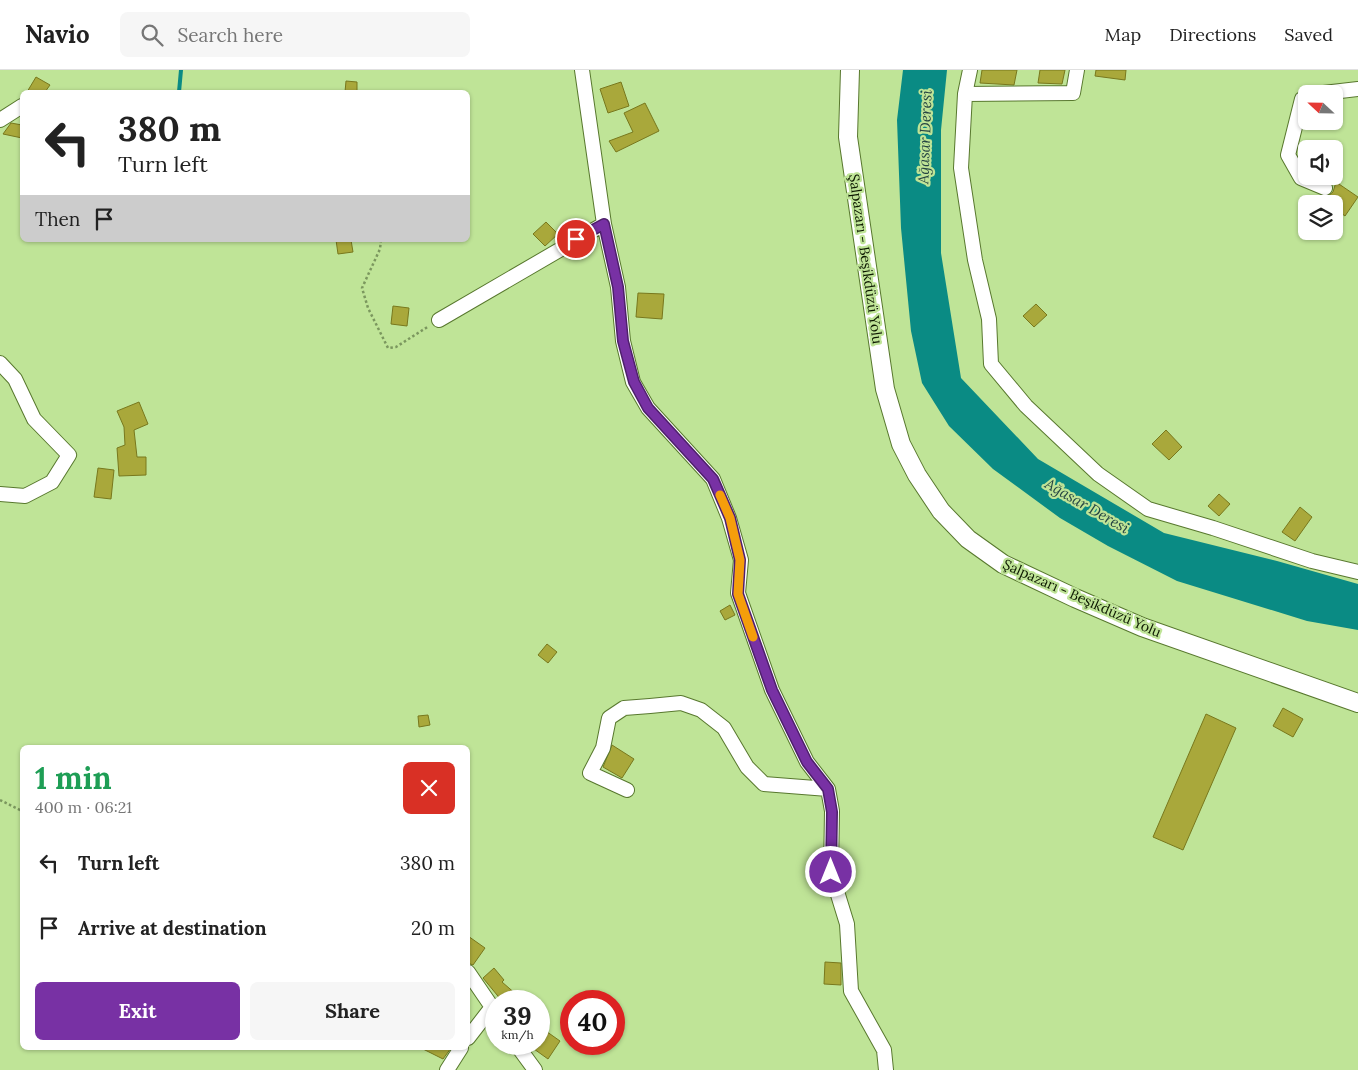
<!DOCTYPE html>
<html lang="en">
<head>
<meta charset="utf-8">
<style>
  :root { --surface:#fff; --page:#f6f6f6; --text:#222; --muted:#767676; --line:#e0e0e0; --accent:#7831a4 }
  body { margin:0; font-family:Lora,serif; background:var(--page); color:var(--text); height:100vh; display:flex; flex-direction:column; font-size:19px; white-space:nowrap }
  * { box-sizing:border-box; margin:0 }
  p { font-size:16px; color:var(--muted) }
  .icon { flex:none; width:28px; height:28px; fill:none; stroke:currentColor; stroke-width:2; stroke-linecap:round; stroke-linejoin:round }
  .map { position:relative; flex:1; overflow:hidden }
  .details { position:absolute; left:20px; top:675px; width:450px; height:305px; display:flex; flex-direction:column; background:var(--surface); border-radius:8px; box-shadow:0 1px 4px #0004 }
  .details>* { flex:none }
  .top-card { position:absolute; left:20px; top:20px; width:450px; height:152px; border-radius:8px; box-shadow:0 1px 4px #0004; background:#fff; color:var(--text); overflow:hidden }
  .needle { width:32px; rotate:292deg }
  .tools { position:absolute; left:1298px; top:15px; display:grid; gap:10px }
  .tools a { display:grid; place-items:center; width:45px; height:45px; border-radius:8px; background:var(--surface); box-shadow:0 1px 4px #0004; font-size:25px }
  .speed { position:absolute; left:485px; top:920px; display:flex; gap:10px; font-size:25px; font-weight:700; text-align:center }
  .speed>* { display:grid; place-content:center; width:65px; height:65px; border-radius:50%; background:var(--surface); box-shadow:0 1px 4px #0004; line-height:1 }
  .speed small { font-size:12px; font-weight:400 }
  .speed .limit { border:8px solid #d22; background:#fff; color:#111 }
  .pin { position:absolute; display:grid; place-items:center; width:42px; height:42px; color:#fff; margin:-21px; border:2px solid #fff; border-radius:50%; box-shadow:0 1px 5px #0007 }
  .me { position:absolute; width:55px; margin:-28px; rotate:0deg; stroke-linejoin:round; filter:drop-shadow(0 0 4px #0008) }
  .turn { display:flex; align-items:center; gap:18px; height:105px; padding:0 15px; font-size:22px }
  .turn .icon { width:65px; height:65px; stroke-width:2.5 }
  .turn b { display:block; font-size:35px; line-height:42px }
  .then { display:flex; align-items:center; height:48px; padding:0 15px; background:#0003; gap:10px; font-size:19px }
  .round { display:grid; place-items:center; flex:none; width:52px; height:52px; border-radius:8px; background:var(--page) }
  .overview { display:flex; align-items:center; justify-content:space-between; height:85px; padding:0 15px }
  h1 { font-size:30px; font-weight:700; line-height:38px; color:#1e9e55 }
  .primary-button { display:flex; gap:10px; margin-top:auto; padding:10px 15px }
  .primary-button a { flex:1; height:58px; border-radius:8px; background:var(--accent); color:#fff; font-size:20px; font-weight:700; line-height:58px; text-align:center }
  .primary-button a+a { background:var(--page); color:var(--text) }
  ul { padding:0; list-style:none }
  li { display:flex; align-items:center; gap:15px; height:65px; padding:0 15px }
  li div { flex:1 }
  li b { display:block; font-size:19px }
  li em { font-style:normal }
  header { display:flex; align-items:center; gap:30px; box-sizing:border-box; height:70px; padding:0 25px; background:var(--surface); border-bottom:1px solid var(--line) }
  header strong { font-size:24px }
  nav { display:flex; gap:28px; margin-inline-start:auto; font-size:18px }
  .search { width:350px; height:45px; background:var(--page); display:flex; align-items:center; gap:12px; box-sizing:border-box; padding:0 18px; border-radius:8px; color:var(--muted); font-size:19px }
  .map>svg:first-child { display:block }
</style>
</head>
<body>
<header>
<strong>Navio</strong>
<div class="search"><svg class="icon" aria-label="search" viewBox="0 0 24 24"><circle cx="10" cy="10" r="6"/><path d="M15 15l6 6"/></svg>Search here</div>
<nav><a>Map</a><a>Directions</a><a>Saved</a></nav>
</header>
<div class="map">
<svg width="1358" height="1000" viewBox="0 0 1358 1000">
  <rect width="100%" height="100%" fill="#bfe497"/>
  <path fill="#0a8b84" d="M 903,0 L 947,0 L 941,60 L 941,183 L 961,308 L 1038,389 L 1164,463 L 1277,491 L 1358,514 L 1358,560 L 1307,551 L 1177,511 L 1108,476 L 1060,448 L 993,399 L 949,356 L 922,313 L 911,261 L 901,158 L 897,50 Z"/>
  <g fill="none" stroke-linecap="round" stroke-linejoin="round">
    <path stroke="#0a8b84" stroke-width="4" d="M 179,22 L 181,0"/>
  </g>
  <path fill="#a9a83b" stroke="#78781d" d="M 982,0 L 1017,0 L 1014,15 L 980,13 Z
    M 1040,0 L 1065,0 L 1062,14 L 1038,13 Z
    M 1096,0 L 1126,0 L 1125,10 L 1095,6 Z
    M 36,7 L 50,15 L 45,22 L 27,22 Z
    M 346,11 L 357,12 L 357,22 L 345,22 Z
    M 621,12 L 629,36 L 608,43 L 600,19 Z
    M 645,33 L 659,61 L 616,82 L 609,71 L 633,62 L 624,43 Z
    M 11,53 L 22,55 L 22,68 L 3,64 Z
    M 1336,112 L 1358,127 L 1345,146 L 1334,138 L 1334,134 L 1328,134 L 1323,130 L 1333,122 Z
    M 546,152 L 558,164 L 545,176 L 533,164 Z
    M 336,170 L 351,170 L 353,182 L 338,184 Z
    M 638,223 L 664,224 L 662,249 L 636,247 Z
    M 1036,234 L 1047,245 L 1034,257 L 1023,246 Z
    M 393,236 L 409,238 L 407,256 L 391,254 Z
    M 139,332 L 148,354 L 134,360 L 137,387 L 146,387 L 146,405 L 119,406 L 117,378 L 125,375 L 124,357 L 117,341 Z
    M 1166,360 L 1182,377 L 1169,390 L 1152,374 Z
    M 98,398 L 114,400 L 111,429 L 94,427 Z
    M 1219,424 L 1230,434 L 1219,446 L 1208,436 Z
    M 1300,437 L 1312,447 L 1295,471 L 1282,462 Z
    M 730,535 L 735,545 L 725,550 L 720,541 Z
    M 547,574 L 557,582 L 548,593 L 538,585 Z
    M 1283,638 L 1303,649 L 1293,667 L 1273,656 Z
    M 1206,644 L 1236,658 L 1183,780 L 1153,767 Z
    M 428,645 L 430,655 L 419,657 L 418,646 Z
    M 612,675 L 634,689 L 622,708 L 603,697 Z
    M 468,866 L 485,878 L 473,895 L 468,893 Z
    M 825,892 L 841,893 L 841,915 L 824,914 Z
    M 494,898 L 504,910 L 502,912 L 517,925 L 511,931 L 502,931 L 483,908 Z
    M 543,959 L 560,971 L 548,989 L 527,974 L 539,974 L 539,965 Z
    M 421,978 L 451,978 L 443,989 Z"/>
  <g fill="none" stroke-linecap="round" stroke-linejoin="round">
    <g stroke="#58782e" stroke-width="16">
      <path id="minor" d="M 582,0 L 604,154 L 618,217 L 623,271 L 633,312 L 648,338 L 713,409 L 729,448 L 741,490 L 738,523 L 772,620 L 807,692 L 828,719 L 832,741 L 831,802 L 847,854 L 851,921 L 884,980 L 886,1000
        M 970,0 L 965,24 L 961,98 L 975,190 L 989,249 L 991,294 L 1026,336 L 1098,404 L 1148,439 L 1213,458 L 1312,491 L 1358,502
        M 965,24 L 1073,23 L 1077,0
        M 1315,24 L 1358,19
        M 1306,27 L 1302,29 L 1288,85 L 1301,108 L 1325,118
        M 0,50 L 22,36
        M 439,250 L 604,154
        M 0,293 L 15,309 L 34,349 L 69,385 L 52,412 L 25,426 L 0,424
        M 627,720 L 590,703 L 603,678 L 609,648 L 624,638 L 650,636 L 681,633 L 701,640 L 724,658 L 747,697 L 764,714 L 828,719
        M 468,902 L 496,943
        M 468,968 L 492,937
        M 516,974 L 535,1000
        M 447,1000 L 461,978"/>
    </g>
    <g stroke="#58782e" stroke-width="20">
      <path id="major" d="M 850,0 L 848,67 L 885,319 L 901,374 L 917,405 L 941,441 L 968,469 L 1003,494 L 1075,528 L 1142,557 L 1358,633"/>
    </g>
    <path stroke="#7b975e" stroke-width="2.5" stroke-dasharray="2.5 2.5" stroke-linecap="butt" d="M 381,170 L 380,179 L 362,218 L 368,238 L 388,278 L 396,277 L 429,256
      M 0,730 L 22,741"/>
    <use href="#minor" stroke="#fff" stroke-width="14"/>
    <use href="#major" stroke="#fff" stroke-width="18"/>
  </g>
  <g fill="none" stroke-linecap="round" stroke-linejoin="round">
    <g stroke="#4e206b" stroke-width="12">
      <path id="route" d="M 576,169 L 604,154 L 618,217 L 623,271 L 634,312 L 648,338 L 713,409 L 730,448 L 740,490 L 738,524 L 772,620 L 807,692 L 828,719 L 832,742 L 831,802"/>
    </g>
    <use href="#route" stroke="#7831a4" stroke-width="9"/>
    <path stroke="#f59e0b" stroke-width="9" d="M 720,425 L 730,448 L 740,490 L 738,524 L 753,567"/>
  </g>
  <g text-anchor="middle" stroke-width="4.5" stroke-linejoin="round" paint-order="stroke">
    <g font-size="14" fill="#0d1900" stroke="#bfe497">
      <text transform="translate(866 189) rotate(82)" y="5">Şalpazarı - Beşikdüzü Yolu</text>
      <text transform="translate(1082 528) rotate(24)" y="5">Şalpazarı - Beşikdüzü Yolu</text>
    </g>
    <g font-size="15" font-style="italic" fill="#254543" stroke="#bfe497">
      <text transform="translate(925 67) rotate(-88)" y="5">Ağasar Deresi</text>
      <text transform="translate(1087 436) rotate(30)" y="5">Ağasar Deresi</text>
    </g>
  </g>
</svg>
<div class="tools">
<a><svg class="needle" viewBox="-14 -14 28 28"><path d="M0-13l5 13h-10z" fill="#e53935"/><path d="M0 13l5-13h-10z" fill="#767676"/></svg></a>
<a><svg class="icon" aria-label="sound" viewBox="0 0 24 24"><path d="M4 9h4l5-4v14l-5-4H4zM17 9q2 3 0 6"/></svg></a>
<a><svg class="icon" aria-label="layers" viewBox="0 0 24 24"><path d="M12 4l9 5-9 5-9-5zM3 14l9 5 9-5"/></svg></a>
</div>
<div class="speed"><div>39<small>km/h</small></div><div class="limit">40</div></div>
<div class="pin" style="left:576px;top:169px;background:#d93025"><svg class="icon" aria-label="arrive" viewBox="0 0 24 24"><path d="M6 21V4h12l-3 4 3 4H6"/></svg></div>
<svg class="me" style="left:831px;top:802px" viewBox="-20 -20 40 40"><circle r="17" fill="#7831a4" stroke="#fff" stroke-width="3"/><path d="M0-11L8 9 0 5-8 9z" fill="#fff"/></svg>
<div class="top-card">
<div class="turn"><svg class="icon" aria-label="left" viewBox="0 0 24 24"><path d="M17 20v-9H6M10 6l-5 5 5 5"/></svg><div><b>380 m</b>Turn left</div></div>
<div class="then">Then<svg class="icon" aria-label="arrive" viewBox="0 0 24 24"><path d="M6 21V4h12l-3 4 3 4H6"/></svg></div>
</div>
<section class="details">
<div class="overview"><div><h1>1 min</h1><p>400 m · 06:21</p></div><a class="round" style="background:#d93025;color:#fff"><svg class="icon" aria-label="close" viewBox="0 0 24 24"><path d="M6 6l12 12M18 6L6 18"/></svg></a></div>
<ul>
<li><svg class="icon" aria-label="left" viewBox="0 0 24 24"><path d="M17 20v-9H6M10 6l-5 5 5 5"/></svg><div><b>Turn left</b></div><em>380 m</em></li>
<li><svg class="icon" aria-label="arrive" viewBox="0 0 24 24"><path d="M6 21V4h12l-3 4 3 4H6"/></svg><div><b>Arrive at destination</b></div><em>20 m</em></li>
</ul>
<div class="primary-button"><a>Exit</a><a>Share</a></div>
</section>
</div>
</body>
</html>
